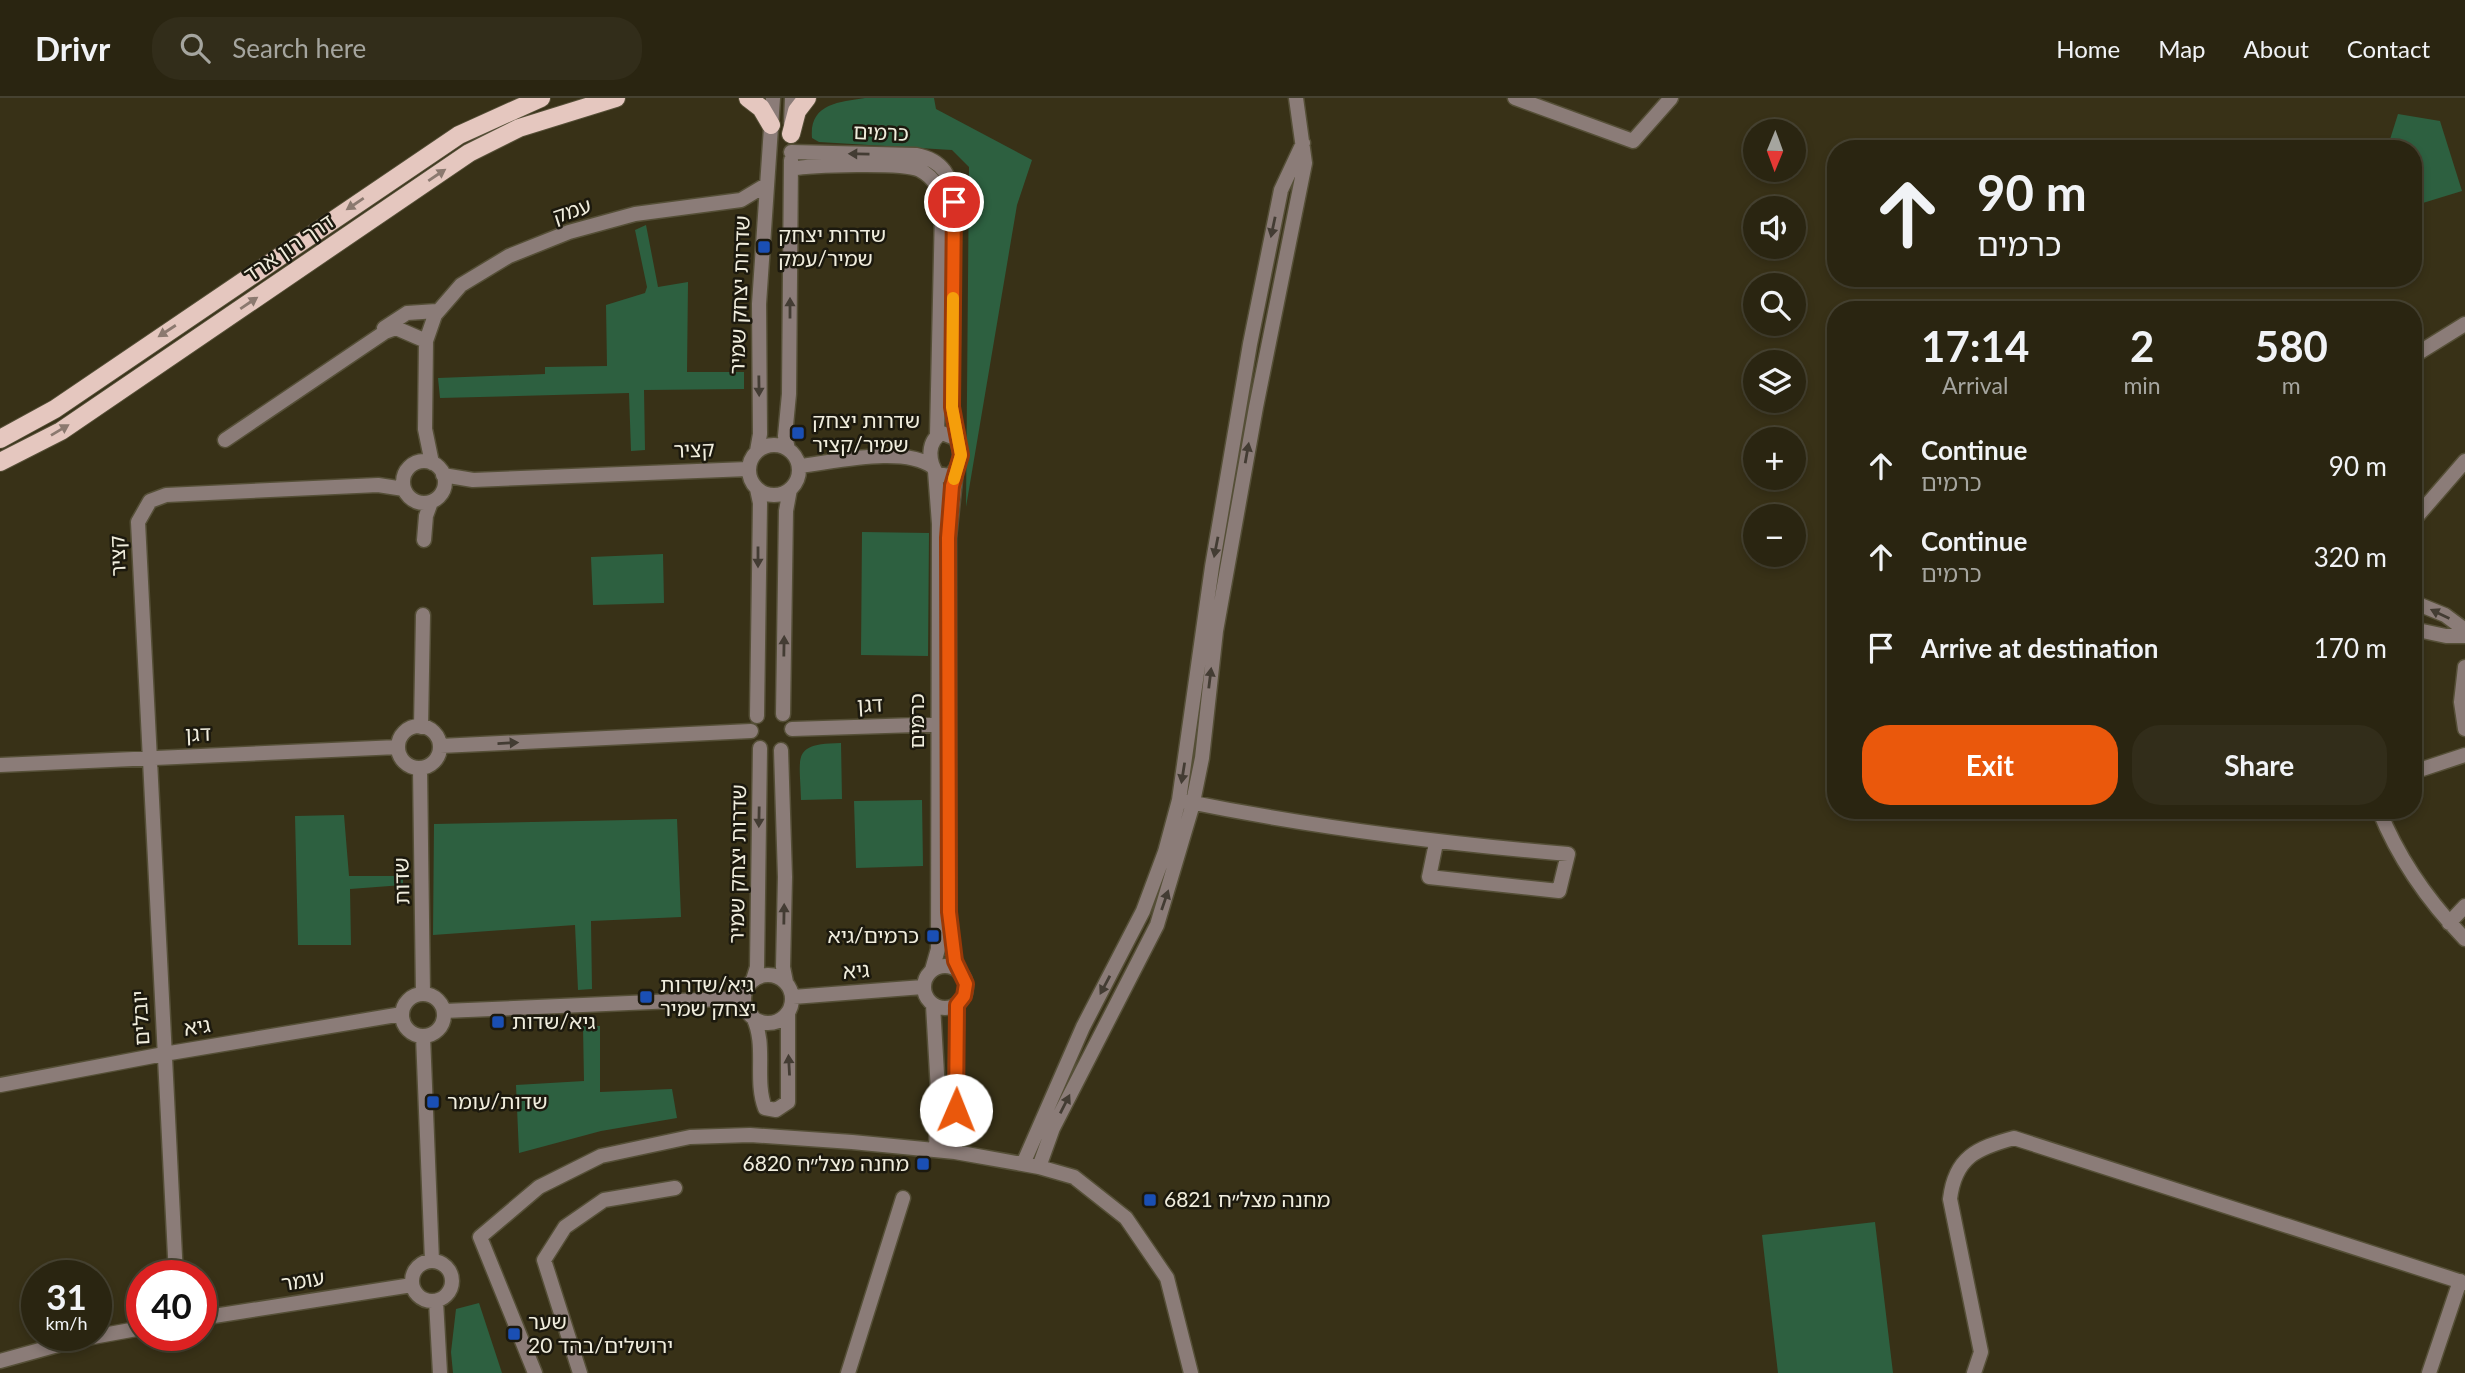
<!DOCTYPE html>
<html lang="en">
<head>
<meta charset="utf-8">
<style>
  :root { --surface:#2a2511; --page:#322d1a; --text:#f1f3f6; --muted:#a5a59f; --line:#464231; --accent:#ea580c }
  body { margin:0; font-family:Lato,"Noto Sans Hebrew",sans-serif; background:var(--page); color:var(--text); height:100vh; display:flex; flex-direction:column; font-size:26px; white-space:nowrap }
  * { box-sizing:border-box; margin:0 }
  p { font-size:23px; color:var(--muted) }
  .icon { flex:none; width:38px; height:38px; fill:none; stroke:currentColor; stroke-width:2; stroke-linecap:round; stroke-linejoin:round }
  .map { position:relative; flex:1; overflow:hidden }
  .side { position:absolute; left:1827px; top:203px; width:595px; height:518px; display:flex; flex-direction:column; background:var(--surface); border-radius:28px; box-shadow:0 4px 10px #0003,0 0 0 2px var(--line) }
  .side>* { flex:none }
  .hud { position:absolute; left:1827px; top:42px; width:595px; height:147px; border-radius:28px; box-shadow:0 4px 10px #0003,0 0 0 2px var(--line); background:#2a2511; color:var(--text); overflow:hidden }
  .needle { width:46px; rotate:181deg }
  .tools { position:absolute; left:1743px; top:21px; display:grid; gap:14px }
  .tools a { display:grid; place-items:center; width:63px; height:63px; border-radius:50%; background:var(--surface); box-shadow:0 4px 10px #0003,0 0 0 2px var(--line); font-size:35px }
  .speed { position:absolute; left:21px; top:1162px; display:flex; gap:14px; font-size:35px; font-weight:700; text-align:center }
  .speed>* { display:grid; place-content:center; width:91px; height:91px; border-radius:50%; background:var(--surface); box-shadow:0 4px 10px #0003,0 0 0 2px var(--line); line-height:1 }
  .speed small { font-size:18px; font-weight:400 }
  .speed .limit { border:10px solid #d22; background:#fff; color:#111 }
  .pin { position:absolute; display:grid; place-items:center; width:60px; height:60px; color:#fff; margin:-30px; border:4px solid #fff; border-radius:50%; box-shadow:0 2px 7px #0007 }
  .me { position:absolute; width:77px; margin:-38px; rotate:1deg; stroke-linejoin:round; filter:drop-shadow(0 0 5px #0008) }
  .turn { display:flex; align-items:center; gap:24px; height:147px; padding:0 35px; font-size:32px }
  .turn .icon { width:91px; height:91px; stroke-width:2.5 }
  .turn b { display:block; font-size:49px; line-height:60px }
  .eta { display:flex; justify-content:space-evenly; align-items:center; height:119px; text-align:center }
  .eta b { font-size:42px; font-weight:700; line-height:49px }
  .action { display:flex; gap:14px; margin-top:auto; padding:14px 35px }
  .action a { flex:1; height:80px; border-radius:28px; background:var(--accent); color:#fff; font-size:28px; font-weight:700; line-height:80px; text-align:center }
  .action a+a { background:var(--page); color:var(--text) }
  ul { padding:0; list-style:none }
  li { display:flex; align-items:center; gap:21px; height:91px; padding:0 35px }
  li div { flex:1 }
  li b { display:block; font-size:26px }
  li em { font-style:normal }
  header { display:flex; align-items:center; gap:42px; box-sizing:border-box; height:98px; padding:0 35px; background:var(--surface); border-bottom:2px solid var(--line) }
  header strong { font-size:33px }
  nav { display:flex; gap:38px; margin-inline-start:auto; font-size:24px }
  .search { width:490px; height:63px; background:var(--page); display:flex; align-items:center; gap:18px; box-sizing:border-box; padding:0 24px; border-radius:28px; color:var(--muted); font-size:26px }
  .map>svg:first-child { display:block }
</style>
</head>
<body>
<header>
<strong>Drivr</strong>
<div class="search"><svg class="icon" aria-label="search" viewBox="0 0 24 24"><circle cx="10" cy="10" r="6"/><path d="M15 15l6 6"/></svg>Search here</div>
<nav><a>Home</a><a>Map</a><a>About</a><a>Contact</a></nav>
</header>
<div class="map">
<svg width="2465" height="1275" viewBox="0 0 2465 1275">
  <rect width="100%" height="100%" fill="#383117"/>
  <path fill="#2d6040" d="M 865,0 L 934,0 L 936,11 L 1032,62 L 1017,107 L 966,409 L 969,69 L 952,52 L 819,44 L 812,40 C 809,6 838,4 865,0 Z
    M 2398,16 L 2440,23 L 2462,93 L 2413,108 L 2413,51 L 2387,51 Z
    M 646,127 L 658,189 L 688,184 L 687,274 L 744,274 L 744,291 L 644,292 L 645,352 L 631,353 L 629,295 L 440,300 L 438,280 L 545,276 L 545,269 L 607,268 L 606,207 L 645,195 L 647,189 L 635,132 Z
    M 862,434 L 929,435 L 928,558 L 861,557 Z
    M 663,456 L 664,505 L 593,507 L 591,459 Z
    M 841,645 L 842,701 L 801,702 C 800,657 791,646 841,645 Z
    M 922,702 L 923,768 L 856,770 L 854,703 Z
    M 344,717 L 349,778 L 403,778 L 403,787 L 350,791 L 351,847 L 298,847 L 295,718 Z
    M 677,721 L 681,819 L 591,823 L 592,891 L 578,892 L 575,827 L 433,837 L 434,726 Z
    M 583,928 L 600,928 L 600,994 L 672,991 L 677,1020 L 601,1033 L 519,1055 L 516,987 L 584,983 Z
    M 1875,1124 L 1893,1275 L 1778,1275 L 1762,1137 Z
    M 479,1205 L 502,1275 L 453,1275 L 451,1254 L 456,1211 Z"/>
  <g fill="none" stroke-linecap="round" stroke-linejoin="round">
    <g stroke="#554f37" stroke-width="17">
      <path id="minor" d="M 1515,0 L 1633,43 L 1671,0
        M 791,25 L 792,0
        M 791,54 L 916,57 C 943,62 952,79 954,104 L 952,309 L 957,342
        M 791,71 C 811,67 904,64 920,72 C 937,81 942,95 942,112 L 937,337
        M 384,230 L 407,215 L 437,213
        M 2415,257 L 2465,226
        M 942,335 L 955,340 C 963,353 962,368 949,378 L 937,376 C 928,363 927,343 942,335 Z
        M 225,342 L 385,234 L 396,230 L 426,243
        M749 372a25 25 0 1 1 50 0a25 25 0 1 1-50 0Z
        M 788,351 L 785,338 L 789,296 L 791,62
        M 757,353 L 760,336 L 759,206 L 773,0
        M403 384a21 21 0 1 1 42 0a21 21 0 1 1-42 0Z
        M 432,365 L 425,331 L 426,243 L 435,217 L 461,187 L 509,158 L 569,134 L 635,116 L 741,102 L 766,87
        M 799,368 C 835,364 904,347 933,369
        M 956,372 L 949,440 L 949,814 L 952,851 L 958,873
        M 443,377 L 473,382 L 748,371
        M 757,391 L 760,405 L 757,618
        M 2413,423 L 2465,363
        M 424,442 L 426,418 L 431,404
        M 2413,504 L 2445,517 L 2465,532
        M 2413,531 L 2446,538 L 2465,538
        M 2465,569 L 2461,604 L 2465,631
        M 783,616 L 786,413 L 790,391
        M398 649a21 21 0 1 1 42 0a21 21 0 1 1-42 0Z
        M 421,629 L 423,517
        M 792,631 L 948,626
        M 440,648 L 751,633
        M 781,652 L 785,779 L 783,869 L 786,884
        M 0,667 L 398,649
        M 420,670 L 423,896
        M 2413,674 L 2465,657
        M 1184,703 C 1311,729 1438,745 1568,756 L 1559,793 L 1429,779 L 1436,745
        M 2379,712 C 2399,762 2428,803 2465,841
        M 2449,825 L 2465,808
        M924 889a21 21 0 1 1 42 0a21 21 0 1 1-42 0Z
        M 932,872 L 938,851 L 939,426 L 935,373
        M744 901a24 24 0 1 1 48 0a24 24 0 1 1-48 0Z
        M 753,882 L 757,869 L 760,650
        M402 917a21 21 0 1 1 42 0a21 21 0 1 1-42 0Z
        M 793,899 L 923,889
        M 933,907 L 938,993 L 936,1052
        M 444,913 L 744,900
        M 753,919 C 767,947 754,981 765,1010 L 776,1012 L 788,1004 L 788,915
        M 423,938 L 432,1163
        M 0,987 L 164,956 L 402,916
        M 955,1054 L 957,907
        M 1023,1066 L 1083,929 L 1143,813 L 1165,754 L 1179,702 L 1212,469 L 1250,246 L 1281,92 L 1303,45
        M 1039,1069 L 1053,1030 L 1157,827 L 1192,709 L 1202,660 L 1216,533 L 1256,309 L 1305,65 L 1296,0
        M412 1183a20 20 0 1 1 40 0a20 20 0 1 1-40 0Z
        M 176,1178 L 138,424 L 150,403 L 166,397 L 378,387 L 404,391
        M 436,1203 L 440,1275
        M 201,1220 L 412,1187
        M 0,1263 L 76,1242 L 142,1230
        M 535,1275 L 480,1139 L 539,1089 L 601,1058 L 690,1039 L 750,1037 L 852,1044 L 955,1054 L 1039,1069 L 1074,1079 L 1126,1120 L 1167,1180 L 1191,1275
        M 580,1275 L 544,1162 L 565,1129 L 604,1102 L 675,1090
        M 848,1275 L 903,1100
        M 1974,1275 L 1981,1254 L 1950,1101 C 1955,1059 1977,1050 2014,1040 L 2465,1185
        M 2429,1275 L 2460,1183"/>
    </g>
    <g stroke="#554f37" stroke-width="20">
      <path id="major" d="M 748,0 L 761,10 L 771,27
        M 791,36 L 797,13 L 807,0
        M 0,341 L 55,311 L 459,37 L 541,0
        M 0,364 L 61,333 L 469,55 L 519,30 L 616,0"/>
    </g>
    <use href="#minor" stroke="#8b7c78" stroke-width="14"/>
    <use href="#major" stroke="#e5c7bf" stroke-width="18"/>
  </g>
  <defs><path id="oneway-solid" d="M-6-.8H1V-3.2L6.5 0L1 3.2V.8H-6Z" transform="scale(1.75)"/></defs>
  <g fill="#433c33">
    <use href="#oneway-solid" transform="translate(859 56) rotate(-179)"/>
    <use href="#oneway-solid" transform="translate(1273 129) rotate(102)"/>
    <use href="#oneway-solid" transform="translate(790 210) rotate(-90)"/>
    <use href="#oneway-solid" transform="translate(759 288) rotate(89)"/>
    <use href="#oneway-solid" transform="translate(1247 355) rotate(-80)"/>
    <use href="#oneway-solid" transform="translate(1216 449) rotate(101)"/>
    <use href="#oneway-solid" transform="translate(758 459) rotate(90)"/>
    <use href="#oneway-solid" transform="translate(2440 516) rotate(-154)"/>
    <use href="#oneway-solid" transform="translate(784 548) rotate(-89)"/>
    <use href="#oneway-solid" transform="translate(1210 580) rotate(-83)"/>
    <use href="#oneway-solid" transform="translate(508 645) rotate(-3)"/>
    <use href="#oneway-solid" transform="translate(1183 675) rotate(99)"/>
    <use href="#oneway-solid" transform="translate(759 719) rotate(91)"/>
    <use href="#oneway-solid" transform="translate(1165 802) rotate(-71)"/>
    <use href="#oneway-solid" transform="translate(784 816) rotate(-89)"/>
    <use href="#oneway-solid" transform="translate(1105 887) rotate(118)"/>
    <use href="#oneway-solid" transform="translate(789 967) rotate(-93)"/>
    <use href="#oneway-solid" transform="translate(1065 1006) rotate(-63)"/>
  </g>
  <g fill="#8b796f">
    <use href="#oneway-solid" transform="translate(437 77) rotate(-34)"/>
    <use href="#oneway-solid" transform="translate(355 106) rotate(146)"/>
    <use href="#oneway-solid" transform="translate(249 205) rotate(-34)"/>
    <use href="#oneway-solid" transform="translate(167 233) rotate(147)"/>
    <use href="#oneway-solid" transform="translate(60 332) rotate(-31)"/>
  </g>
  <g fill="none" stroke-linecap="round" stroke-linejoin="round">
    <g stroke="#983908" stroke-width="18">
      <path id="route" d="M 954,104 L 952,309 L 961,357 L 952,388 L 948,440 L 949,814 L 955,863 L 966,886 L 964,898 L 957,907 L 956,1012"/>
    </g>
    <use href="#route" stroke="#ea580c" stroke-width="12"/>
    <path stroke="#f59e0b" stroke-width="12" d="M 953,200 L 952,309 L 961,357 L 954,381"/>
  </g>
  <g fill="#1a4fb4" stroke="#1c190e" stroke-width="2.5">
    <rect x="757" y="142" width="14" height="14" rx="3.5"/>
    <rect x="791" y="328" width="14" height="14" rx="3.5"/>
    <rect x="926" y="831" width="14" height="14" rx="3.5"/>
    <rect x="639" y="892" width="14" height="14" rx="3.5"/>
    <rect x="491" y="917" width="14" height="14" rx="3.5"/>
    <rect x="426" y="997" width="14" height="14" rx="3.5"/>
    <rect x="916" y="1059" width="14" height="14" rx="3.5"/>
    <rect x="1143" y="1095" width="14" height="14" rx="3.5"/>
    <rect x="507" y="1229" width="14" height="14" rx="3.5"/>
  </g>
  <g text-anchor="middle" stroke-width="5" stroke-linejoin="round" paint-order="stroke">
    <g font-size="21" fill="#f0eddd" stroke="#1c190e">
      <text transform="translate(881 35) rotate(2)" y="7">כרמים</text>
      <text transform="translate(572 113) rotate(-18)" y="7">עמק</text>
      <text transform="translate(289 150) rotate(-34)" y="7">דרך רון ארד</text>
      <text transform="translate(740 197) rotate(-88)" y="7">שדרות יצחק שמיר</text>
      <text transform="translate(694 352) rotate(-2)" y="7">קציר</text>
      <text transform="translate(118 458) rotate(-92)" y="7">קציר</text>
      <text transform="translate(870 607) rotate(-3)" y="7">דגן</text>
      <text transform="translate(917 623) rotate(-90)" y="7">כרמים</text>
      <text transform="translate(198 636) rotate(-2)" y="7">דגן</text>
      <text transform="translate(738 766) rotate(-89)" y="7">שדרות יצחק שמיר</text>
      <text transform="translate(402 783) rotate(-91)" y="7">שדות</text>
      <text transform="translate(856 873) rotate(-4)" y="7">גיא</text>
      <text transform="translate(141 920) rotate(-93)" y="7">יובלים</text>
      <text transform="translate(197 929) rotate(-9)" y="7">גיא</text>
      <text transform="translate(303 1183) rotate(-9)" y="7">עומר</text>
    </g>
    <g font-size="21" fill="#f0eddd" stroke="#1c190e" text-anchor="start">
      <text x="778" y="144">שדרות יצחק<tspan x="778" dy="24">שמיר/עמק</tspan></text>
      <text x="812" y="330">שדרות יצחק<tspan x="812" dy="24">שמיר/קציר</tspan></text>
      <text x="919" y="845" text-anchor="end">כרמים/גיא</text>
      <text x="660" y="894">גיא/שדרות<tspan x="660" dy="24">יצחק שמיר</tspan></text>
      <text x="512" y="931">גיא/שדות</text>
      <text x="447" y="1011">שדות/עומר</text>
      <text x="909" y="1073" text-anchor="end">מחנה מצל״ח 6820</text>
      <text x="1164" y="1109">מחנה מצל״ח 6821</text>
      <text x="528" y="1231">שער<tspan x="528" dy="24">ירושלים/בהד 20</tspan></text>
    </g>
  </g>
</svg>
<div class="tools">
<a><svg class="needle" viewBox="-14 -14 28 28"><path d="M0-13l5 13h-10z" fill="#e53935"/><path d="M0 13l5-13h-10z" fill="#a5a59f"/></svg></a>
<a><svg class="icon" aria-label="sound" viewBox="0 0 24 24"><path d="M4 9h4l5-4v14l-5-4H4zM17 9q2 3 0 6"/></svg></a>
<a><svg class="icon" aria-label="search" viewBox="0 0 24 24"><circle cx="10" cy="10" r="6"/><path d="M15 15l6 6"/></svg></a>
<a><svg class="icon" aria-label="layers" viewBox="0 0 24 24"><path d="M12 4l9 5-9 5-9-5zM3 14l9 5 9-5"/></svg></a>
<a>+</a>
<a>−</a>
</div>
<div class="speed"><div>31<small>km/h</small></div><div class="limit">40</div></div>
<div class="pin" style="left:954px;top:104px;background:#d93025"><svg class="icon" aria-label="arrive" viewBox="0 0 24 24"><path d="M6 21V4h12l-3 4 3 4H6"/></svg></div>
<svg class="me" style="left:956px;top:1012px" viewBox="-20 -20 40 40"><circle r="19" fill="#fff"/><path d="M0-13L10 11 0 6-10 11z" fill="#ea580c"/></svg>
<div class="hud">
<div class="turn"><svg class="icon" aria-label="ahead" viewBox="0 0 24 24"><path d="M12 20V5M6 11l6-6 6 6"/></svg><div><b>90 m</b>כרמים</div></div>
</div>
<section class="side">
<div class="eta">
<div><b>17:14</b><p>Arrival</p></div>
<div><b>2</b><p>min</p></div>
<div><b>580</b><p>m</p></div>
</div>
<ul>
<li><svg class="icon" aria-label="ahead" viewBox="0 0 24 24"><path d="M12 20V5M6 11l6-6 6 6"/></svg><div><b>Continue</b><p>כרמים</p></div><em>90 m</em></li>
<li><svg class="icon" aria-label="ahead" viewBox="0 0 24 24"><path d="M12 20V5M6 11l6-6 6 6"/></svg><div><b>Continue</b><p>כרמים</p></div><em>320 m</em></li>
<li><svg class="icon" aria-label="arrive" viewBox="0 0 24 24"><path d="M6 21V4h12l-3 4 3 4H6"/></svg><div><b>Arrive at destination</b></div><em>170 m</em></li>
</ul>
<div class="action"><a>Exit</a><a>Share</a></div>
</section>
</div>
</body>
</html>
